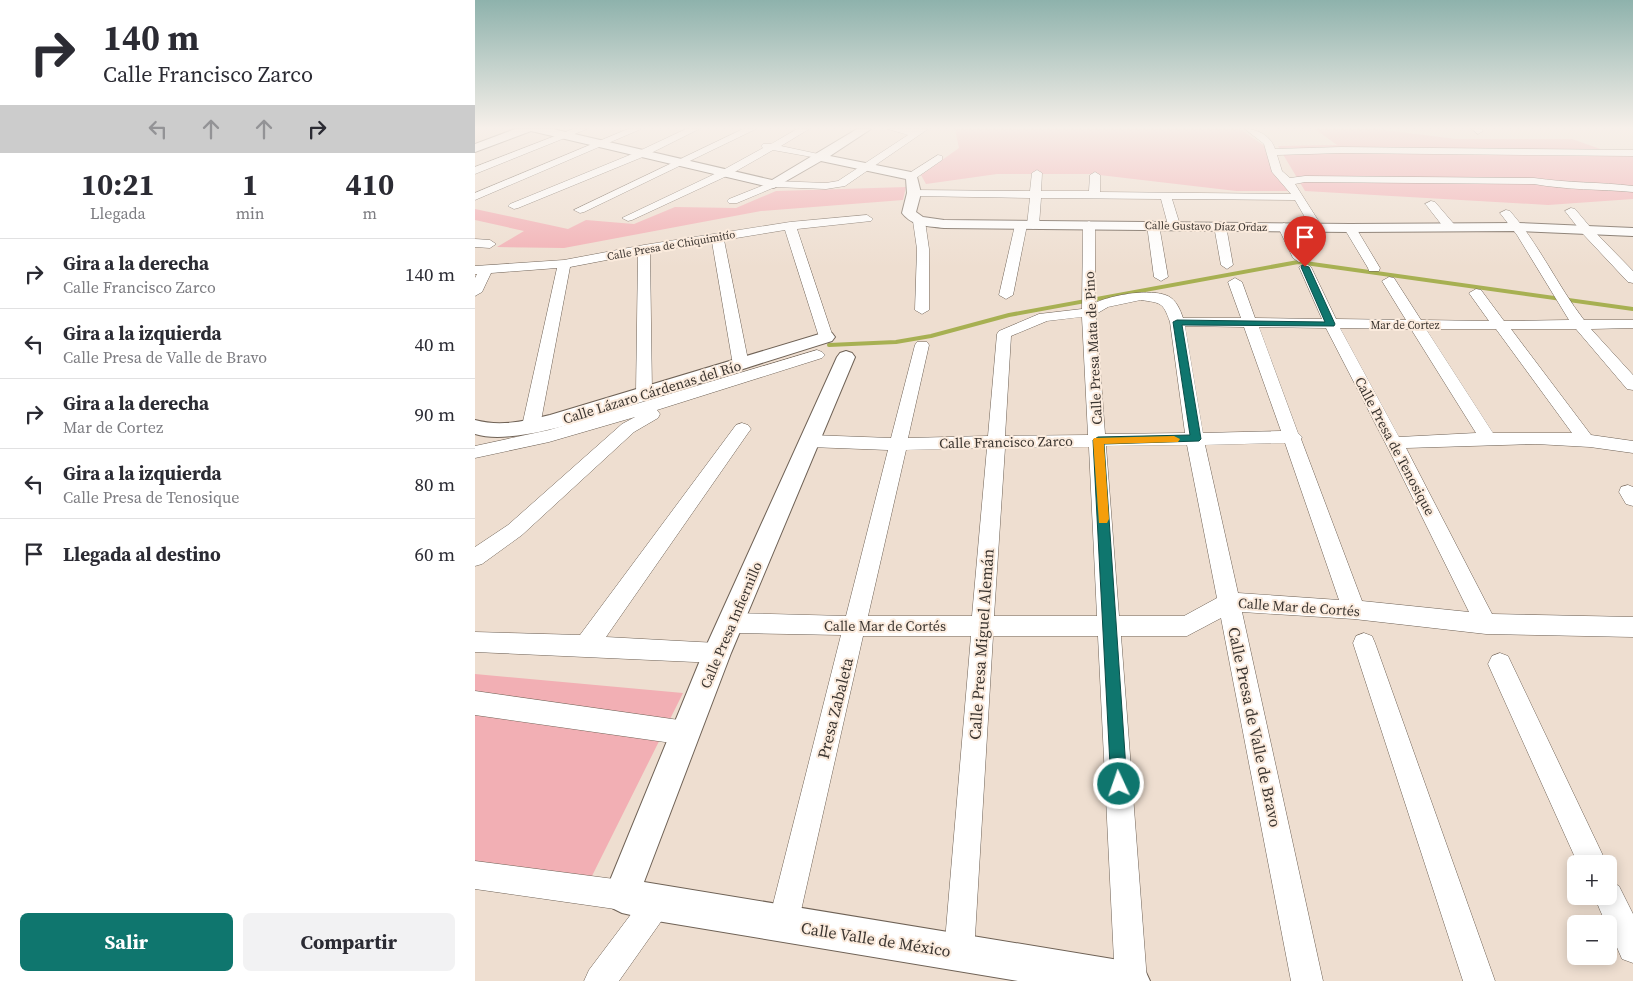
<!DOCTYPE html>
<html lang="es">
<head>
<meta charset="utf-8">
<style>
  :root { --surface:#fff; --page:#f2f2f3; --text:#2b2b33; --muted:#7c7c81; --line:#e1e1e2; --accent:#0f766e }
  body { margin:0; font-family:"Source Serif 4",serif; background:var(--page); color:var(--text); height:100vh; display:flex; flex-direction:column; font-size:19px; white-space:nowrap }
  * { box-sizing:border-box; margin:0 }
  p { font-size:16px; color:var(--muted) }
  .icon { flex:none; width:28px; height:28px; fill:none; stroke:currentColor; stroke-width:2; stroke-linecap:round; stroke-linejoin:round }
  .map { position:relative; flex:1; overflow:hidden }
  .side { display:flex; flex-direction:column; background:var(--surface); width:475px }
  .side>* { flex:none }
  .guide { background:#fff; color:var(--text); overflow:hidden }
  .fabs { position:absolute; left:1092px; top:855px; display:grid; gap:10px }
  .fabs a { display:grid; place-items:center; width:50px; height:50px; border-radius:8px; background:var(--surface); box-shadow:0 2px 12px #0003; font-size:25px }
  .pin { position:absolute; display:grid; place-items:center; width:42px; height:42px; color:#fff; margin:-51px -21px; border-radius:50% 50% 50% 0; rotate:-45deg; box-shadow:0 0 5px #0007 }
  .pin .icon { rotate:45deg }
  .me { position:absolute; width:55px; margin:-28px; rotate:357deg; stroke-linejoin:round; filter:drop-shadow(0 0 4px #0008) }
  .turn { display:flex; align-items:center; gap:18px; height:105px; padding:0 20px; font-size:22px }
  .turn .icon { width:65px; height:65px; stroke-width:2.5 }
  .turn b { display:block; font-size:35px; line-height:42px }
  .lanes { display:flex; align-items:center; height:48px; padding:0 20px; background:#0003; justify-content:center; gap:25px; direction:ltr }
  .lanes .off { opacity:.35 }
  .eta { display:flex; justify-content:space-evenly; align-items:center; height:85px; text-align:center }
  .eta b { font-size:30px; font-weight:700; line-height:35px }
  .cta { display:flex; gap:10px; margin-top:auto; padding:10px 20px }
  .cta a { flex:1; height:58px; border-radius:8px; background:var(--accent); color:#fff; font-size:20px; font-weight:700; line-height:58px; text-align:center }
  .cta a+a { background:var(--page); color:var(--text) }
  ul { padding:0; list-style:none }
  li { display:flex; align-items:center; gap:15px; height:70px; padding:0 20px; border-top:1px solid var(--line) }
  li div { flex:1 }
  li b { display:block; font-size:19px }
  li em { font-style:normal }
  main { display:flex; flex:1; min-height:0 }
  .map>svg:first-child { display:block }
</style>
</head>
<body>
<main>
<section class="side">
<div class="guide">
<div class="turn"><svg class="icon" aria-label="right" viewBox="0 0 24 24"><path d="M7 20v-9h11M14 6l5 5-5 5"/></svg><div><b>140 m</b>Calle Francisco Zarco</div></div>
<div class="lanes"><svg class="icon off" aria-label="left" viewBox="0 0 24 24"><path d="M17 20v-9H6M10 6l-5 5 5 5"/></svg><svg class="icon off" aria-label="ahead" viewBox="0 0 24 24"><path d="M12 20V5M6 11l6-6 6 6"/></svg><svg class="icon off" aria-label="ahead" viewBox="0 0 24 24"><path d="M12 20V5M6 11l6-6 6 6"/></svg><svg class="icon" aria-label="right" viewBox="0 0 24 24"><path d="M7 20v-9h11M14 6l5 5-5 5"/></svg></div>
</div>
<div class="eta">
<div><b>10:21</b><p>Llegada</p></div>
<div><b>1</b><p>min</p></div>
<div><b>410</b><p>m</p></div>
</div>
<ul>
<li><svg class="icon" aria-label="right" viewBox="0 0 24 24"><path d="M7 20v-9h11M14 6l5 5-5 5"/></svg><div><b>Gira a la derecha</b><p>Calle Francisco Zarco</p></div><em>140 m</em></li>
<li><svg class="icon" aria-label="left" viewBox="0 0 24 24"><path d="M17 20v-9H6M10 6l-5 5 5 5"/></svg><div><b>Gira a la izquierda</b><p>Calle Presa de Valle de Bravo</p></div><em>40 m</em></li>
<li><svg class="icon" aria-label="right" viewBox="0 0 24 24"><path d="M7 20v-9h11M14 6l5 5-5 5"/></svg><div><b>Gira a la derecha</b><p>Mar de Cortez</p></div><em>90 m</em></li>
<li><svg class="icon" aria-label="left" viewBox="0 0 24 24"><path d="M17 20v-9H6M10 6l-5 5 5 5"/></svg><div><b>Gira a la izquierda</b><p>Calle Presa de Tenosique</p></div><em>80 m</em></li>
<li><svg class="icon" aria-label="arrive" viewBox="0 0 24 24"><path d="M6 21V4h12l-3 4 3 4H6"/></svg><div><b>Llegada al destino</b></div><em>60 m</em></li>
</ul>
<div class="cta"><a>Salir</a><a>Compartir</a></div>
</section>
<div class="map">
<svg width="1158" height="981" viewBox="0 0 1158 981">
  <rect width="100%" height="100%" fill="#eeded0"/>
  <path fill="#f2afb4" d="M 480,129 L 765,129 L 791,147 L 813,182 L 812,191 L 761,191 L 616,174 L 522,174 L 451,184 L 446,175 L 484,148 Z
    M 840,129 L 902,129 L 981,139 L 1097,139 L 1131,151 L 1158,153 L 1158,199 L 1073,205 L 830,191 L 803,146 L 862,145 Z
    M 431,187 L 428,200 L 286,211 L 89,248 L 22,247 L 49,231 L 0,220 L 0,209 L 93,229 L 111,220 L 159,224 L 200,207 L 261,208 L 301,191 Z
    M 0,674 L 208,693 L 116,878 L 0,865 Z"/>
  <g fill="none" stroke-linecap="round" stroke-linejoin="round">
    <path stroke="#a7b052" stroke-width="4" d="M 354,345 L 421,342 L 456,336 L 534,315 L 823,262 L 1158,309"/>
    <g stroke="#6f6256" stroke-width="1">
      <path id="minor" d="M 98,129 L 112,129 L 0,174 L 0,167 Z
        M 153,129 L 166,129 L 0,200 L 0,193 Z
        M 211,129 L 224,129 L 170,156 L 43,208 L 39,209 L 33,206 L 35,204 L 162,152 Z
        M 268,129 L 281,129 L 109,212 L 105,213 L 99,210 Z
        M 322,129 L 334,129 L 306,146 L 348,155 L 348,159 L 298,150 L 256,174 L 157,220 L 153,221 L 147,218 L 248,170 L 288,148 L 286,146 L 288,144 L 296,144 Z
        M 413,129 L 453,129 L 370,186 L 351,189 L 300,187 L 262,203 L 254,203 L 252,201 L 254,199 L 299,181 L 351,183 L 363,181 L 433,135 Z
        M 770,129 C 783,129 796,136 800,149 L 866,147 L 1158,150 L 1158,156 L 866,153 L 802,155 L 807,171 L 815,178 L 830,176 L 1059,178 C 1092,183 1125,182 1158,186 L 1158,192 C 1125,189 1092,190 1059,184 L 830,182 L 820,184 L 848,228 L 842,232 L 838,231 L 820,200 L 697,199 L 705,225 L 699,229 L 693,225 L 686,199 L 566,198 L 564,225 L 558,229 L 552,225 L 555,198 L 439,196 L 433,193 L 439,190 L 555,191 L 557,173 L 562,170 L 567,173 L 566,191 L 614,191 L 615,175 L 620,172 L 625,175 L 625,192 L 816,194 L 797,172 L 789,144 Z
        M 997,129 L 1007,129 L 1008,131 L 1003,134 Z
        M 463,155 L 467,156 L 467,160 L 441,178 L 433,178 L 432,176 L 433,174 Z
        M 956,201 L 960,202 L 978,223 L 980,226 L 978,229 L 970,229 L 952,206 L 950,204 Z
        M 1096,208 L 1100,209 L 1116,228 L 1158,271 L 1158,283 L 1153,282 L 1108,234 L 1090,211 Z
        M 1031,210 L 1035,211 C 1064,244 1082,285 1109,320 L 1158,320 L 1158,328 L 1116,329 L 1158,375 L 1158,390 L 1152,389 L 1101,329 L 1036,329 L 1116,435 L 1158,441 L 1158,453 L 1115,447 L 1061,444 L 931,448 L 1017,614 L 1158,617 L 1158,637 L 1011,634 L 879,619 L 767,612 L 848,981 L 816,981 L 746,618 L 712,636 L 646,636 L 672,981 L 640,981 L 623,636 L 518,636 L 499,953 L 495,964 L 484,968 L 473,964 L 469,953 L 496,636 L 388,636 L 323,924 L 319,935 L 308,939 L 297,935 L 293,924 L 366,635 L 256,633 L 248,630 L 245,623 L 248,616 L 256,613 L 371,616 L 413,450 L 335,447 L 329,445 L 326,441 L 329,437 L 335,435 L 416,438 L 440,345 L 442,342 L 452,342 L 454,345 L 433,438 L 513,436 L 522,334 L 524,331 L 564,314 L 607,309 L 608,225 L 614,221 L 620,225 L 620,303 C 636,295 676,288 693,296 C 701,300 705,309 708,318 L 766,318 L 753,282 L 760,278 L 767,282 L 780,318 L 847,319 L 824,267 L 830,263 L 836,267 L 861,319 L 931,320 L 907,281 L 914,277 L 919,278 L 946,320 L 1014,321 L 994,293 L 1001,289 L 1006,290 L 1029,321 L 1094,320 L 1042,235 L 1025,213 ZM 666,300 C 686,303 688,302 695,322 L 710,433 L 630,434 L 621,314 L 633,307 ZM 607,317 L 613,435 L 530,436 L 536,336 L 572,321 ZM 710,326 L 769,327 L 806,431 L 728,433 ZM 784,327 L 851,328 L 918,458 L 994,612 L 887,601 L 826,439 L 827,437 L 823,433 ZM 865,328 L 936,329 L 1001,433 L 924,437 ZM 951,329 L 1021,329 L 1097,433 L 1018,433 ZM 810,443 L 864,600 L 763,593 L 730,445 ZM 712,445 L 742,598 L 709,616 L 644,616 L 631,446 ZM 614,447 L 622,616 L 519,616 L 530,448 ZM 512,448 L 497,616 L 393,616 L 431,450 Z
        M 392,215 L 398,219 L 396,221 L 322,229 L 358,337 L 356,340 L 346,340 L 344,337 L 310,230 L 249,240 L 274,365 L 271,368 L 261,368 L 258,365 L 237,242 L 175,252 L 177,393 L 175,397 L 169,398 L 163,397 L 161,393 L 163,254 L 95,267 L 65,426 L 62,430 L 56,432 L 50,430 L 47,426 L 82,268 L 16,273 L 7,292 L 0,296 L 0,278 L 2,274 L 0,274 L 0,266 L 89,260 L 169,245 L 315,222 Z
        M 444,217 L 450,221 L 454,249 L 454,310 L 447,314 L 440,310 L 442,249 L 438,221 Z
        M 546,221 L 552,225 L 538,295 L 531,299 L 524,295 L 540,225 Z
        M 678,221 L 684,225 L 693,277 L 686,281 L 679,277 L 672,225 Z
        M 745,222 L 751,226 L 758,265 L 752,269 L 746,265 L 739,226 Z
        M 809,223 L 815,227 L 830,258 L 828,261 L 824,262 L 818,258 L 803,227 Z
        M 875,224 L 881,228 L 905,268 L 904,271 L 894,271 L 893,268 L 869,228 Z
        M 0,239 L 15,240 L 21,244 L 15,248 L 0,247 Z
        M 342,350 L 347,352 L 350,355 L 347,358 L 182,410 L 185,414 L 183,418 L 159,432 L 47,535 L 7,564 L 0,566 L 0,547 L 33,525 L 147,424 L 160,417 L 74,442 L 0,458 L 0,446 L 74,430 Z
        M 267,423 L 273,425 L 276,429 L 273,433 L 131,637 L 242,643 L 250,646 L 253,653 L 250,660 L 242,663 L 0,652 L 0,632 L 105,635 L 261,425 Z
        M 1153,485 L 1158,487 L 1158,506 L 1151,504 L 1144,492 L 1146,487 Z
        M 889,633 L 897,636 L 900,643 L 1020,981 L 988,981 L 878,643 L 881,636 Z
        M 1025,653 L 1033,656 L 1132,864 L 1103,864 L 1013,664 L 1017,656 Z
        M 0,691 L 211,721 L 220,724 L 224,733 L 220,742 L 211,745 L 0,715 Z
        M 0,861 L 147,880 L 157,885 L 162,895 L 157,905 L 147,910 L 0,889 Z
        M 1134,881 L 1144,886 L 1158,914 L 1158,963 L 1147,959 L 1134,929 L 1134,924 L 1131,924 L 1119,896 L 1134,896 Z
        M 182,888 L 192,893 L 197,903 L 192,913 L 144,981 L 109,981 L 114,970 L 172,893 Z"/>
    </g>
    <g stroke="#6f6256" stroke-width="2">
      <path id="tertiary" d="M 40,129 L 78,129 L 297,180 L 382,129 L 396,129 L 355,156 L 441,173 L 446,193 L 441,212 L 448,217 L 469,220 L 875,224 L 1043,223 L 1158,228 L 1158,236 L 1043,231 L 875,232 L 469,228 C 453,226 438,227 427,213 L 432,193 L 431,179 L 346,161 L 299,188 L 56,131 L 0,152 L 0,144 Z
        M 351,332 L 357,333 L 360,337 L 357,341 C 302,358 246,376 191,394 C 145,408 44,448 0,434 L 0,420 C 26,427 50,421 75,415 Z
        M 371,351 L 377,353 L 380,357 L 256,653 L 169,882 L 656,962 L 669,968 L 675,981 L 543,981 L 182,921 L 147,913 L 135,907 L 129,895 L 228,653 L 362,357 L 365,353 Z"/>
    </g>
    <use href="#minor" fill="#fff" fill-rule="evenodd"/>
    <use href="#tertiary" fill="#fff" fill-rule="evenodd"/>
  </g>
  <linearGradient id="sky" x2="0" y2="1"><stop stop-color="#8eb2ac"/><stop offset="0.48" stop-color="#f7f0ea"/><stop offset="1" stop-color="#f7f0ea" stop-opacity="0"/></linearGradient>
  <rect width="1158" height="267" fill="url(#sky)"/>
  <path fill="#0f766e" stroke="#0a4d48" d="M 827,265 L 834,267 L 860,324 L 859,326 L 707,325 L 726,439 L 724,441 L 629,444 L 652,784 L 650,789 L 644,792 L 638,789 L 636,784 L 618,440 L 623,437 L 715,435 L 698,322 L 702,320 L 850,322 L 826,267 Z"/>
  <path fill="#f59e0b" d="M 699,436 L 705,439 L 703,442 L 629,444 L 634,519 L 632,523 L 624,523 L 618,440 L 619,438 Z"/>
  <g text-anchor="middle" stroke-width="4" stroke-linejoin="round" paint-order="stroke">
    <g font-size="11" fill="#3b3530" stroke="#fbebdd">
      <text transform="translate(731 226) rotate(1)" y="4">Calle Gustavo Díaz Ordaz</text>
      <text transform="translate(196 245) rotate(-10)" y="4">Calle Presa de Chiquimitío</text>
      <text x="930" y="329">Mar de Cortez</text>
    </g>
    <g font-size="14" fill="#3b3530" stroke="#fbebdd">
      <text transform="translate(618 348) rotate(-93)" y="5">Calle Presa Mata de Pino</text>
      <text transform="translate(177 392) rotate(-17)" y="5">Calle Lázaro Cárdenas del Río</text>
      <text transform="translate(531 442) rotate(-1)" y="5">Calle Francisco Zarco</text>
      <text transform="translate(920 446) rotate(62)" y="5">Calle Presa de Tenosique</text>
      <text transform="translate(824 607) rotate(4)" y="5">Calle Mar de Cortés</text>
      <text transform="translate(256 625) rotate(-67)" y="5">Calle Presa Infiernillo</text>
      <text x="410" y="631">Calle Mar de Cortés</text>
    </g>
    <g font-size="16" fill="#3b3530" stroke="#fbebdd">
      <text transform="translate(506 644) rotate(-86)" y="6">Calle Presa Miguel Alemán</text>
      <text transform="translate(360 708) rotate(-76)" y="6">Presa Zabaleta</text>
      <text transform="translate(780 727) rotate(78)" y="6">Calle Presa de Valle de Bravo</text>
      <text transform="translate(401 939) rotate(9)" y="6">Calle Valle de México</text>
    </g>
  </g>
</svg>
<div class="fabs">
<a>+</a>
<a>−</a>
</div>
<div class="pin" style="left:830px;top:267px;background:#d93025"><svg class="icon" aria-label="arrive" viewBox="0 0 24 24"><path d="M6 21V4h12l-3 4 3 4H6"/></svg></div>
<svg class="me" style="left:644px;top:784px" viewBox="-20 -20 40 40"><circle r="17" fill="#0f766e" stroke="#fff" stroke-width="3"/><path d="M0-11L8 9 0 5-8 9z" fill="#fff"/></svg>
</div>
</main>
</body>
</html>
